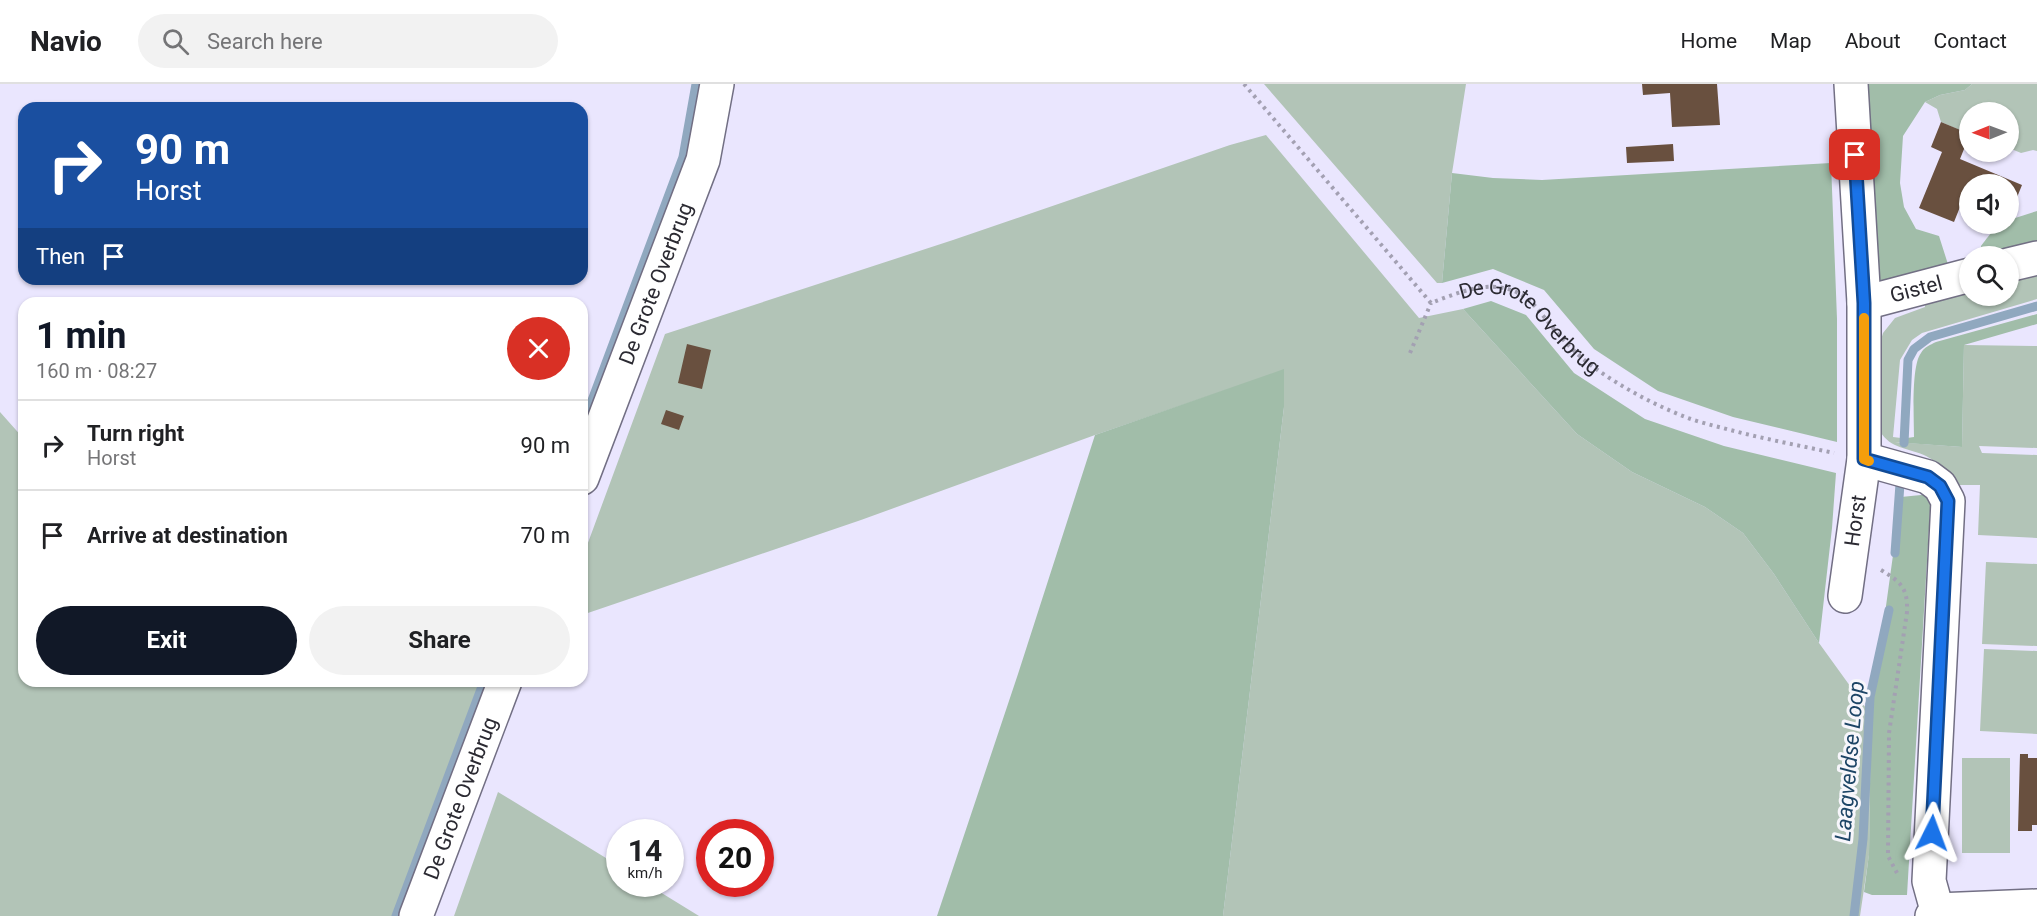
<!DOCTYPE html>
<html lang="en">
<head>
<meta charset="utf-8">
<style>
  :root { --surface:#fff; --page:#f2f2f2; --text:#202124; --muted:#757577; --line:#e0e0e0; --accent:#111827 }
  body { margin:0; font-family:Roboto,sans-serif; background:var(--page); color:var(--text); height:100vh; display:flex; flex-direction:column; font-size:22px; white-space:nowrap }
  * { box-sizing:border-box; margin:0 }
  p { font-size:20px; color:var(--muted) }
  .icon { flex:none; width:33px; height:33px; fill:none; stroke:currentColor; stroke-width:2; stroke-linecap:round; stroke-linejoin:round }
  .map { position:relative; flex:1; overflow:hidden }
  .panel { position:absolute; left:18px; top:213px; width:570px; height:390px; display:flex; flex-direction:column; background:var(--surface); border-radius:18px; box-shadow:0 2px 4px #0004 }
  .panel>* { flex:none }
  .banner { position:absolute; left:18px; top:18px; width:570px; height:183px; border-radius:18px; box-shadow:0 2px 4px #0004; background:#1a4fa0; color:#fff; overflow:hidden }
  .needle { width:39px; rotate:269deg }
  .fabs { position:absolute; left:1959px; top:18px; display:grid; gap:12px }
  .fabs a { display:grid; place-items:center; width:60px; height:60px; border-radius:50%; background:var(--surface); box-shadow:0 2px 4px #0004; font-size:30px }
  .speed { position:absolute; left:606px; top:735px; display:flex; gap:12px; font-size:30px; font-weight:700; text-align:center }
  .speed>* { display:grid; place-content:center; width:78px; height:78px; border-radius:50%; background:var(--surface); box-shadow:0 2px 4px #0004; line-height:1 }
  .speed small { font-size:15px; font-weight:400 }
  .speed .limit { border:9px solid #d22; background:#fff; color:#111 }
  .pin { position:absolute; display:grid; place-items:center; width:51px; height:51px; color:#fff; margin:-26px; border-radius:12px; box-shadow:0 3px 9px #0006 }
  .me { position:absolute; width:66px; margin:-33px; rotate:3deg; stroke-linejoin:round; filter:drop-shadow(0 0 4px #0008) }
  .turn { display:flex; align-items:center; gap:21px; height:126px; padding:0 18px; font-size:27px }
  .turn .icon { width:78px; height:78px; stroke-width:2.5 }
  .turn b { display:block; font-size:42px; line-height:51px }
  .then { display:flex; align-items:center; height:57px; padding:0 18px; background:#0003; gap:12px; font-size:22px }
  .round { display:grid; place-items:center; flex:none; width:63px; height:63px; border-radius:32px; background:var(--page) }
  .head { display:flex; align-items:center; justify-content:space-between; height:102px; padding:0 18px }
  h1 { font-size:36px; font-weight:700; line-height:45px; color:var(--accent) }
  .button { display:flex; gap:12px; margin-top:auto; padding:12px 18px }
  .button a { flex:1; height:69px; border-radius:36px; background:var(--accent); color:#fff; font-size:24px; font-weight:700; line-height:69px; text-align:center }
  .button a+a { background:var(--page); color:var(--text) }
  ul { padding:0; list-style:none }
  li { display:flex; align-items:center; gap:18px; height:90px; padding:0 18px; border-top:2px solid var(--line) }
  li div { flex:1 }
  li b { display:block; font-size:22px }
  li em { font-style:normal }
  header { display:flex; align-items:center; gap:36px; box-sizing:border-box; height:84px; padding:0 30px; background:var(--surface); border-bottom:2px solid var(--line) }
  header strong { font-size:28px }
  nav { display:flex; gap:33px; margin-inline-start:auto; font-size:21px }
  .search { width:420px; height:54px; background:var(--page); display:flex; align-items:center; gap:15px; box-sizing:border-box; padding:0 21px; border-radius:33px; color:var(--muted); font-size:22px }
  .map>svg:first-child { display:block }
</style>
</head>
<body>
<header>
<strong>Navio</strong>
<div class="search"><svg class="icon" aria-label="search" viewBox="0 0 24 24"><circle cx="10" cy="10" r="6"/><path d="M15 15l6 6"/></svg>Search here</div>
<nav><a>Home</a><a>Map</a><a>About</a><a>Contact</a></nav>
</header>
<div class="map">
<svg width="2037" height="832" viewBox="0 0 2037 832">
  <rect width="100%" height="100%" fill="#eae6fe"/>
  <path fill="#b2c4b7" d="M 1264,0 L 1466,0 L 1452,89 L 1442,199 L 1437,199 Z
    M 1972,0 L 2037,0 L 2037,67 L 2033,66 L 2021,69 L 2009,64 L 2008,28 L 1970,28 L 1969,50 L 1941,38 L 1937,25 L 1925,18 L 1940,11 L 1965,6 Z
    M 1266,51 L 1419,234 L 1463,225 L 1577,350 L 1632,388 L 1705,423 L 1743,449 L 1774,490 L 1819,559 L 1871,631 L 1869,771 L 1860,832 L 1223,832 L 1284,323 L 1284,286 L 1095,351 L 861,436 L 582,531 L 582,475 L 665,250 L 953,156 L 1230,61 Z
    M 2037,191 L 2037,215 L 1922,249 L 1912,256 L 1900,276 L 1893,353 L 1901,354 L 1901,358 L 1895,358 L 1962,363 L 1964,261 L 2037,262 L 2037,364 L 1979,362 L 1982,369 L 2037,371 L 2037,454 L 1978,451 L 1980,401 L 1959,401 C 1950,390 1939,379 1926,372 C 1909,364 1890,365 1880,347 L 1880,259 L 1883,249 L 1895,234 L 1925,223 L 1925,221 L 1969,209 L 1970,212 L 2008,212 L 2009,199 Z
    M 0,328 L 24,355 L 24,597 L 484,597 L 398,832 L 0,832 Z
    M 1986,478 L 2037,480 L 2037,562 L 1982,560 Z
    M 1984,565 L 2037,567 L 2037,650 L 1980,647 Z
    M 1962,674 L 2010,674 L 2010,769 L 1962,769 Z
    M 498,708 L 619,782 L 620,800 L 647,800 L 699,832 L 454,832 Z"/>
  <path fill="#a1bda9" d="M 1851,0 L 1972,0 L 1965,6 L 1940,11 L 1925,18 L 1903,52 L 1900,99 L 1904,123 L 1916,145 L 1939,152 L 1953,196 L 1864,219 Z
    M 1831,79 L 1837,235 L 1837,358 L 1733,333 L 1658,307 L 1594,265 L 1544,206 L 1493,185 L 1442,199 L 1452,89 L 1493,94 L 1542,96 Z
    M 2037,127 L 2037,164 L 2008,172 L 1983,172 L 1981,162 C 1988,153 1996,140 2008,140 L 2009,136 Z
    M 1491,217 L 1526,231 L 1574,289 L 1645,335 L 1724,362 L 1836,389 L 1832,444 L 1819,559 L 1774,490 L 1743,449 L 1705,423 L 1632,388 L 1577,350 L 1463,225 Z
    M 2037,230 L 2037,240 L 1964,261 L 1962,363 L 1906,359 L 1907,354 L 1914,353 C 1914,335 1911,282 1921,269 C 1924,263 1930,261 1936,258 Z
    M 1284,285 L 1284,323 L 1223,832 L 937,832 L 1018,590 L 1095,351 Z
    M 1931,410 L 1907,811 L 1872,811 L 1864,808 L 1869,770 L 1871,631 L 1901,413 Z"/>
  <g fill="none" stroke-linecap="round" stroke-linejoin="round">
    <path stroke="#90a8bf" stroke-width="9" d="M 582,343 L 683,73 L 696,0
      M 1904,359 L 1908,276 L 1914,265 L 1930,253 L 2037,222
      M 1895,469 L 1900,400
      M 396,832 L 484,597
      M 1854,832 L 1863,755 L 1870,613 L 1889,526"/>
  </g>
  <path fill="#69503f" d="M 1642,0 L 1717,0 L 1720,41 L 1672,43 L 1670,9 L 1643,11 Z
    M 1941,38 L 1970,50 L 1960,75 L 2022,101 L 2009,133 L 2008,100 L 1970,100 L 1970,121 L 1962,118 L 1954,138 L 1919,124 L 1942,68 L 1931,63 Z
    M 1673,60 L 1674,77 L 1627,79 L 1626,63 Z
    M 687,260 L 711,266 L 702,305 L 678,299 Z
    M 666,326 L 684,332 L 679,346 L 661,340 Z
    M 2020,670 L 2028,670 L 2028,674 L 2037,674 L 2037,741 L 2032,741 L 2032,747 L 2018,747 Z"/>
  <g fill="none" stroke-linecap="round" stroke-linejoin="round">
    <g stroke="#726f84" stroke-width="36">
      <g id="minor">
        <path d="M 2008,181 L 2037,174"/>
        <path id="s2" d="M 1864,219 L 1970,191"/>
        <path d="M 1864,375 L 1928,393 L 1940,402 L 1948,417 L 1929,797 L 1937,826 L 1932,832"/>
        <path id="s3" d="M 582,394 L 703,76 L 717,0"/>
        <path id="s4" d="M 1845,512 L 1864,375 L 1864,219 L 1851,0"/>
        <path d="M 1937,826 L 2037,822"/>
        <path id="s5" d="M 416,832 L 505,597"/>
      </g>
    </g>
    <g stroke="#a3a0b2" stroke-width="4" stroke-dasharray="3 4.5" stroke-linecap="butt">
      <path id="s1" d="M 1244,0 L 1431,219 C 1457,209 1487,196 1514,207 C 1532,214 1541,230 1553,244 C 1565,258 1577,271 1592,282 C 1621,303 1654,321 1688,334 C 1699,338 1711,341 1723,344 C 1759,354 1797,361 1834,369"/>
      <path d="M 1410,269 L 1431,219"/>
      <path d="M 1881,486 C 1901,498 1908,504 1907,528 L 1889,649 L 1888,772 L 1897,789"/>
    </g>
    <use href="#minor" stroke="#fff" stroke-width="33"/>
  </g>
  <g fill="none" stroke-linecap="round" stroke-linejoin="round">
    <g stroke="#114b97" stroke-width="15">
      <path id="route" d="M 1855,71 L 1864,219 L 1864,375 L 1928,393 L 1940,402 L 1948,417 L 1932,749"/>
    </g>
    <use href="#route" stroke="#1a73e8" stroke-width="10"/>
    <path stroke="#f59e0b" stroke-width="10" d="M 1864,234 L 1864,375 L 1869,377"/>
  </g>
  <g text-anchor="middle" stroke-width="6" stroke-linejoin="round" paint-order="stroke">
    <g font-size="21" fill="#2b2a32" stroke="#f7f6fb">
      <text dy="7" stroke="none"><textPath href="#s3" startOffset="208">De Grote Overbrug</textPath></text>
      <text dy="7" stroke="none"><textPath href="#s2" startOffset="54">Gistel</textPath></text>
      <text dy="7" stroke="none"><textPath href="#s1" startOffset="404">De Grote Overbrug</textPath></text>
      <text dy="7" stroke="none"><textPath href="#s4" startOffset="76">Horst</textPath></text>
      <text dy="7" stroke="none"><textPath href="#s5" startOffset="126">De Grote Overbrug</textPath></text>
    </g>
    <g font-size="22" font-style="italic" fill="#1d4566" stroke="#f7f6fb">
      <text transform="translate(1849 677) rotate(-85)" y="8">Laagveldse Loop</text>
    </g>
  </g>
</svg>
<div class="fabs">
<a><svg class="needle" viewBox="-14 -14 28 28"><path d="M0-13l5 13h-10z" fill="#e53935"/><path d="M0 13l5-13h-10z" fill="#757577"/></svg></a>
<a><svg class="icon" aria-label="sound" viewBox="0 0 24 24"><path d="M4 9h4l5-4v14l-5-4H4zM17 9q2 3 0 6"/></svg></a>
<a><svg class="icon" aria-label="search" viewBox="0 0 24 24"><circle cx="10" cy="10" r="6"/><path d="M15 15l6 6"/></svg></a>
</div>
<div class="speed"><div>14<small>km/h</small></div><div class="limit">20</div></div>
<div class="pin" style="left:1855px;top:71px;background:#d93025"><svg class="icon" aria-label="arrive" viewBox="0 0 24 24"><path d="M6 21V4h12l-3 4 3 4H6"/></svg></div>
<svg class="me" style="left:1932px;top:749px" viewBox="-20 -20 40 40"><path d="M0-17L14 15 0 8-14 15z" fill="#1a73e8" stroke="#fff" stroke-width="4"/></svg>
<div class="banner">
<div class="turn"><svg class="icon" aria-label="right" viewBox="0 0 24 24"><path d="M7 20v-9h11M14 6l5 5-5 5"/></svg><div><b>90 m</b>Horst</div></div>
<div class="then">Then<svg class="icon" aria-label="arrive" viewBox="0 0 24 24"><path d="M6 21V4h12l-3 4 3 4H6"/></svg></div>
</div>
<section class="panel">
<div class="head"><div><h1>1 min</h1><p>160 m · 08:27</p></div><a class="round" style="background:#d93025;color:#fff"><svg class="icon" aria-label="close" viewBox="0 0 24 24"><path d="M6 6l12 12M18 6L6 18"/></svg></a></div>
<ul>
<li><svg class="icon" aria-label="right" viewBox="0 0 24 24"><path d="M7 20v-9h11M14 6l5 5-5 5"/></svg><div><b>Turn right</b><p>Horst</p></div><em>90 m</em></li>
<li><svg class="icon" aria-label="arrive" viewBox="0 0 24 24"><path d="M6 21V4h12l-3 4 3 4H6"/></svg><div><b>Arrive at destination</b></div><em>70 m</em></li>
</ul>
<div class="button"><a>Exit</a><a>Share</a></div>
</section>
</div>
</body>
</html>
